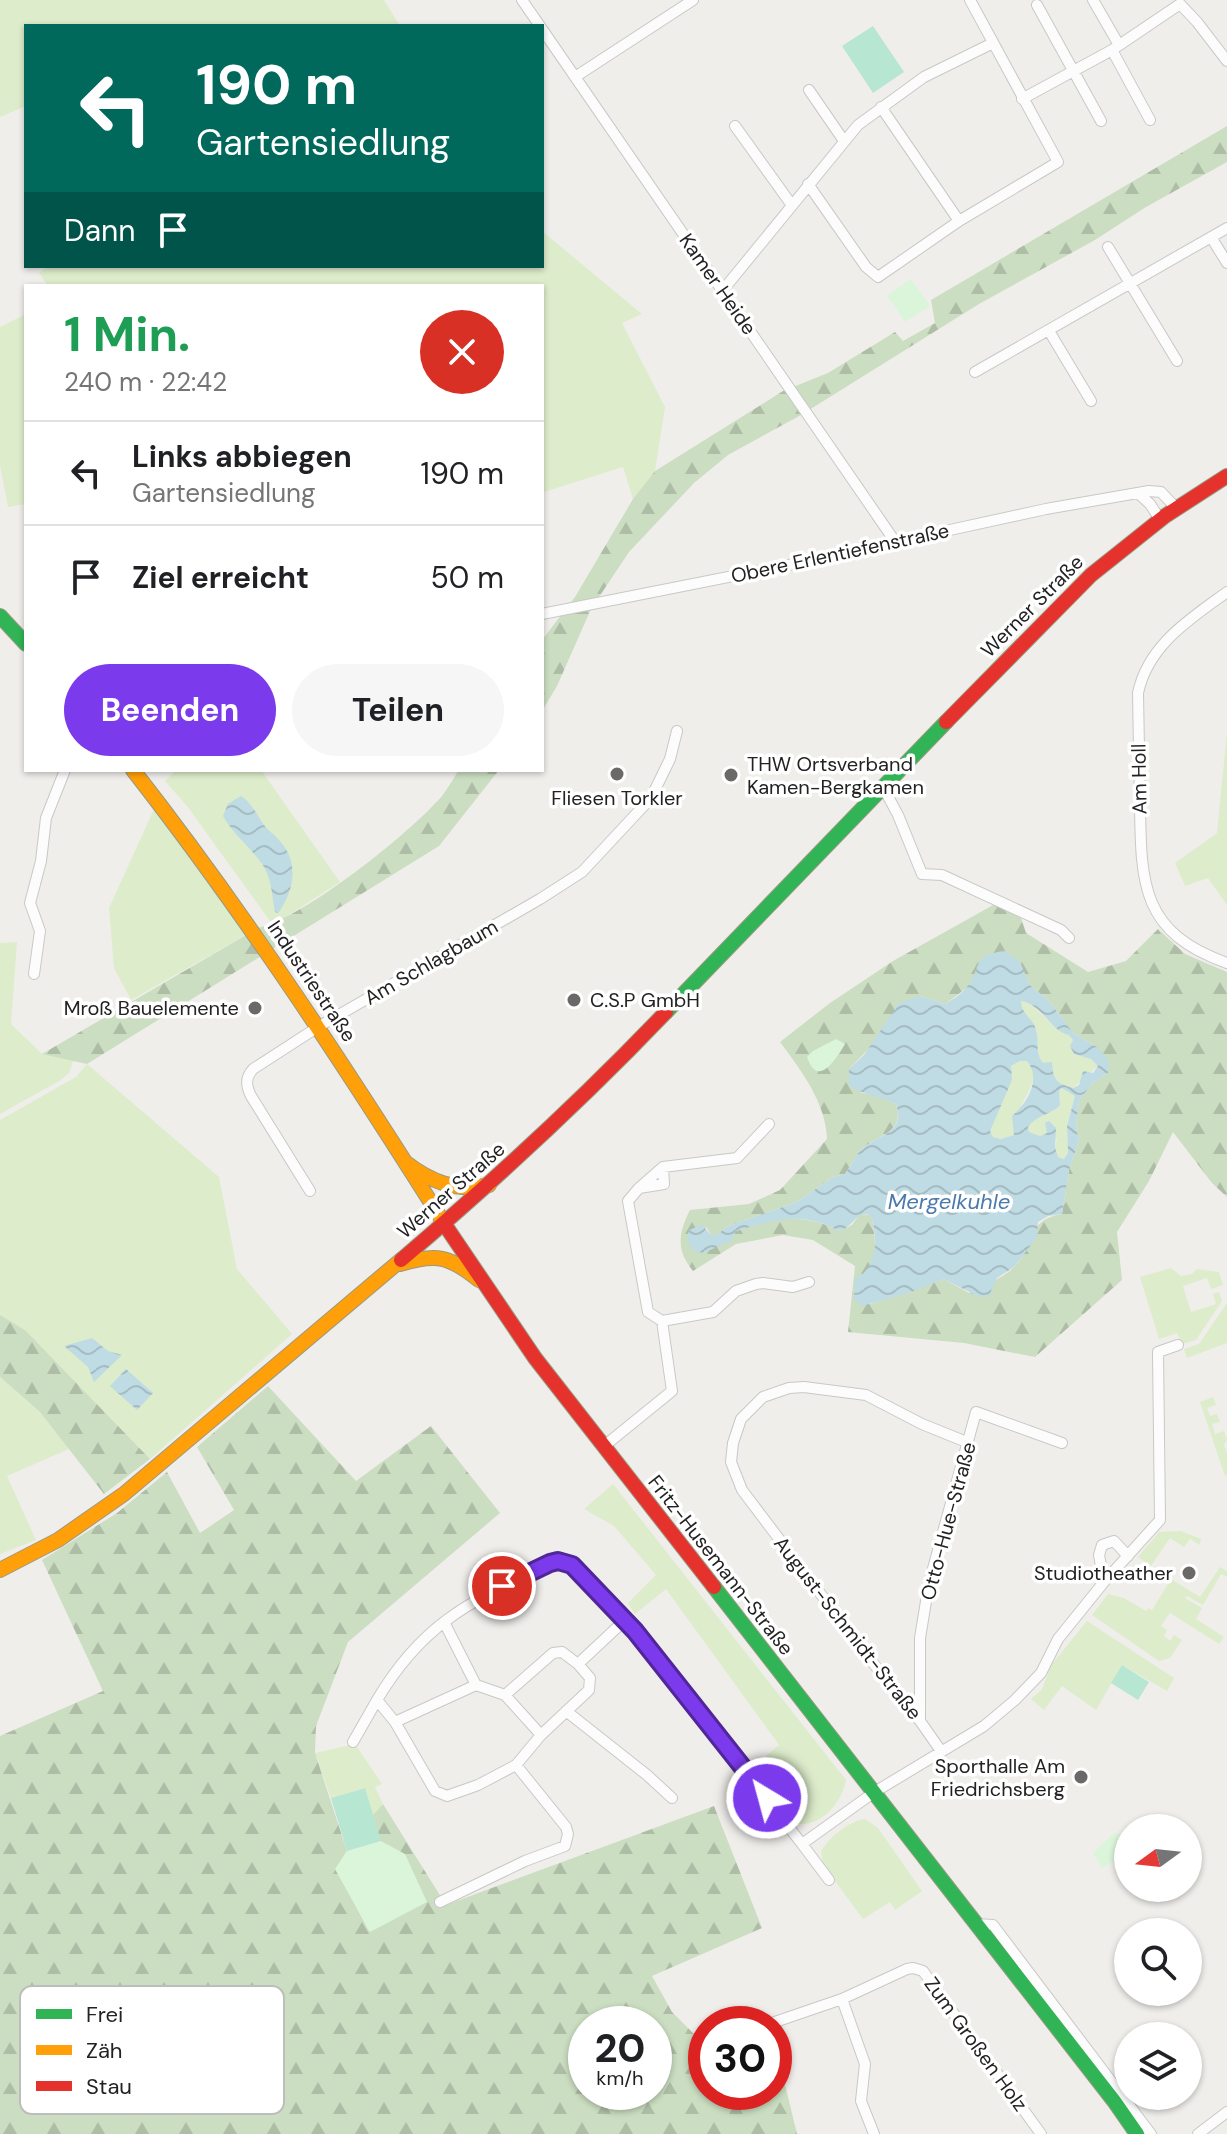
<!DOCTYPE html>
<html lang="de">
<head>
<meta charset="utf-8">
<style>
  :root { --surface:#fff; --page:#f6f6f6; --text:#202124; --muted:#757577; --line:#e0e0e0; --accent:#7c3aed }
  body { margin:0; font-family:"DM Sans",sans-serif; background:var(--page); color:var(--text); height:100vh; display:flex; flex-direction:column; font-size:30px; white-space:nowrap }
  * { box-sizing:border-box; margin:0 }
  p { font-size:26px; color:var(--muted) }
  .icon { flex:none; width:44px; height:44px; fill:none; stroke:currentColor; stroke-width:2; stroke-linecap:round; stroke-linejoin:round }
  .map { position:relative; flex:1; overflow:hidden }
  .details { position:absolute; left:24px; top:284px; width:520px; height:488px; display:flex; flex-direction:column; background:var(--surface); border-radius:0px; box-shadow:0 2px 6px #0004 }
  .details>* { flex:none }
  .hud { position:absolute; left:24px; top:24px; width:520px; height:244px; border-radius:0px; box-shadow:0 2px 6px #0004; background:#00695c; color:#fff; overflow:hidden }
  .needle { width:52px; rotate:255deg }
  .fabs { position:absolute; left:1114px; top:1814px; display:grid; gap:16px }
  .fabs a { display:grid; place-items:center; width:88px; height:88px; border-radius:50%; background:var(--surface); box-shadow:0 2px 6px #0004; font-size:40px }
  .speed { position:absolute; left:568px; top:2006px; display:flex; gap:16px; font-size:40px; font-weight:700; text-align:center }
  .speed>* { display:grid; place-content:center; width:104px; height:104px; border-radius:50%; background:var(--surface); box-shadow:0 2px 6px #0004; line-height:1 }
  .speed small { font-size:20px; font-weight:400 }
  .speed .limit { border:12px solid #d22; background:#fff; color:#111 }
  .pin { position:absolute; display:grid; place-items:center; width:68px; height:68px; color:#fff; margin:-34px; border:4px solid #fff; border-radius:50%; box-shadow:0 2px 8px #0007 }
  .me { position:absolute; width:88px; margin:-44px; rotate:323deg; stroke-linejoin:round; filter:drop-shadow(0 0 6px #0008) }
  .turn { display:flex; align-items:center; gap:28px; height:168px; padding:0 40px; font-size:36px }
  .turn .icon { width:104px; height:104px; stroke-width:2.5 }
  .turn b { display:block; font-size:56px; line-height:68px }
  .then { display:flex; align-items:center; height:76px; padding:0 40px; background:#0003; gap:16px; font-size:30px }
  .round { display:grid; place-items:center; flex:none; width:84px; height:84px; border-radius:42px; background:var(--page) }
  .overview { display:flex; align-items:center; justify-content:space-between; height:136px; padding:0 40px }
  h1 { font-size:48px; font-weight:700; line-height:60px; color:#1e9e55 }
  .primary-button { display:flex; gap:16px; margin-top:auto; padding:16px 40px }
  .primary-button a { flex:1; height:92px; border-radius:48px; background:var(--accent); color:#fff; font-size:32px; font-weight:700; line-height:92px; text-align:center }
  .primary-button a+a { background:var(--page); color:var(--text) }
  ul { padding:0; list-style:none }
  li { display:flex; align-items:center; gap:24px; height:104px; padding:0 40px; border-top:2px solid var(--line) }
  li div { flex:1 }
  li b { display:block; font-size:30px }
  li em { font-style:normal }
  .map>svg:first-child { display:block }
</style>
</head>
<body>
<div class="map">
<svg width="1227" height="2134" viewBox="0 0 1227 2134">
  <defs>
    <pattern id="forest-firs" width="22" height="20" patternUnits="userSpaceOnUse" patternTransform="scale(2)"><rect width="22" height="20" fill="#cbdec1"/><path d="M5 1l3.5 6h-7zM16 11l3.5 6h-7z" fill="#aebea6"/></pattern>
    <pattern id="water-waves" width="16" height="10" patternUnits="userSpaceOnUse" patternTransform="scale(2)"><rect width="16" height="10" fill="#bfdbe3"/><path d="M0 5q4-4 8 0t8 0" fill="none" stroke="#a4bcc2"/></pattern>
  </defs>
  <rect width="100%" height="100%" fill="#f0eeeb"/>
  <path fill="#ddeccb" d="M 0,0 L 384,0 L 400,26 L 26,26 L 26,106 L 0,117 Z
    M 542,231 L 642,314 L 622,323 L 665,407 L 655,471 L 633,499 L 623,467 L 544,492 L 542,496 L 542,286 L 48,286 L 39,273 L 48,266 L 542,266 Z
    M 26,314 L 26,504 L 8,507 L 0,465 L 0,327 Z
    M 1227,732 L 1227,905 L 1208,878 L 1185,886 L 1175,863 L 1217,833 Z
    M 176,770 L 261,770 L 340,882 L 273,925 L 187,806 L 165,781 Z
    M 160,796 L 258,928 L 131,1000 L 114,968 L 109,908 Z
    M 17,942 L 11,1024 L 42,1054 L 74,1059 L 69,1073 L 61,1080 L 0,1114 L 0,943 Z
    M 1021,1000 C 1041,1006 1050,1031 1069,1034 L 1073,1040 L 1074,1054 L 1091,1059 L 1098,1066 L 1073,1088 L 1057,1083 L 1038,1056 L 1037,1031 L 1021,1010 Z
    M 1020,1061 L 1027,1061 C 1042,1079 1027,1090 1020,1109 C 1017,1117 1016,1126 1014,1135 L 1001,1139 L 993,1137 L 990,1131 L 1011,1066 Z
    M 87,1064 L 219,1177 L 237,1269 L 292,1334 L 150,1459 L 25,1330 L 0,1315 L 0,1120 L 76,1077 Z
    M 1063,1088 L 1075,1096 L 1067,1126 L 1068,1153 L 1064,1159 L 1058,1157 L 1055,1147 L 1057,1140 L 1047,1133 L 1040,1136 L 1029,1132 L 1028,1126 C 1038,1114 1052,1115 1060,1105 L 1059,1091 Z
    M 1171,1268 L 1181,1276 L 1192,1274 L 1197,1269 L 1219,1272 L 1223,1285 L 1211,1289 L 1207,1278 L 1183,1286 L 1191,1312 L 1216,1304 L 1213,1294 L 1219,1292 L 1222,1301 L 1196,1340 L 1182,1344 L 1177,1333 L 1159,1339 L 1140,1277 Z
    M 1227,1303 L 1227,1343 L 1187,1358 L 1184,1349 L 1199,1344 Z
    M 0,1377 L 40,1412 L 69,1449 L 7,1476 L 36,1540 L 0,1554 Z
    M 1213,1397 L 1216,1405 L 1207,1408 L 1210,1416 L 1217,1414 L 1220,1422 L 1212,1424 L 1215,1434 L 1224,1431 L 1227,1440 L 1224,1445 L 1227,1453 L 1227,1475 L 1225,1476 L 1200,1402 Z
    M 613,1484 L 846,1780 C 842,1803 821,1827 797,1824 L 752,1768 L 779,1745 L 666,1589 L 635,1614 L 628,1603 L 656,1575 L 614,1526 L 584,1509 Z
    M 1181,1531 L 1201,1539 L 1200,1545 L 1190,1539 L 1184,1547 L 1170,1538 L 1151,1566 L 1138,1557 L 1159,1532 Z
    M 1220,1567 L 1227,1571 L 1227,1577 L 1221,1574 L 1203,1605 L 1187,1596 L 1185,1598 L 1202,1608 L 1196,1619 L 1224,1637 L 1219,1644 L 1170,1613 L 1161,1626 L 1167,1630 L 1164,1636 L 1170,1641 L 1174,1635 L 1182,1640 L 1170,1658 L 1159,1661 L 1092,1615 L 1108,1594 L 1124,1598 L 1146,1611 L 1148,1608 L 1152,1610 L 1171,1579 L 1200,1597 Z
    M 1087,1621 L 1174,1678 L 1167,1691 L 1122,1665 L 1096,1710 L 1062,1686 L 1044,1710 L 1031,1699 L 1042,1689 L 1052,1664 Z
    M 355,1744 L 382,1784 L 375,1787 L 383,1804 L 373,1815 L 364,1788 L 331,1798 L 315,1753 Z
    M 865,1819 L 878,1828 L 922,1891 L 895,1910 L 890,1902 L 863,1919 L 823,1865 L 821,1851 C 831,1836 847,1822 865,1819 Z"/>
  <path fill="url(#forest-firs)" fill-rule="evenodd" d="M 1227,126 L 1227,162 L 1146,207 L 1095,240 L 979,304 L 801,415 L 728,455 L 694,483 L 629,552 L 591,609 L 557,686 L 542,711 L 542,640 L 575,597 L 633,499 L 655,471 L 783,391 L 828,373 L 895,332 L 903,341 L 935,323 L 931,300 Z
    M 459,770 L 499,770 L 439,846 L 87,1064 L 42,1054 L 258,928 C 305,917 409,834 442,796 C 448,788 453,779 459,770 Z
    M 995,904 L 1021,918 L 1026,933 L 1088,972 L 1126,961 L 1158,929 L 1185,954 L 1227,972 L 1227,1197 L 1212,1183 L 1173,1132 L 1149,1181 L 1117,1232 L 1122,1280 L 1035,1357 L 964,1343 L 848,1332 L 855,1266 L 813,1240 L 783,1235 L 736,1244 L 693,1271 C 676,1251 678,1233 690,1210 L 749,1204 L 780,1190 L 827,1139 C 826,1103 801,1070 780,1042 L 830,1003 L 893,961 ZM 1019,962 L 1030,985 L 1050,1002 L 1073,1033 L 1097,1047 L 1108,1073 L 1093,1083 L 1079,1100 L 1076,1127 L 1079,1140 L 1069,1170 L 1062,1214 C 1025,1220 1035,1246 1014,1267 C 1003,1279 983,1285 969,1293 L 944,1279 L 870,1304 C 873,1276 879,1243 871,1215 L 860,1214 L 852,1225 L 839,1231 C 788,1203 741,1229 692,1250 L 706,1227 L 711,1235 L 717,1235 L 726,1227 L 797,1202 L 833,1177 L 845,1174 C 850,1167 854,1158 860,1151 C 875,1134 906,1135 896,1104 L 877,1095 L 861,1093 L 849,1069 L 920,996 L 945,1004 L 968,987 Z
    M 0,1315 L 25,1330 L 150,1459 L 104,1494 L 40,1412 L 0,1377 Z
    M 268,1386 L 356,1481 L 431,1426 L 500,1513 L 348,1642 L 316,1726 L 315,1753 L 347,1851 L 336,1869 L 369,1931 L 380,1841 L 373,1815 L 383,1804 L 446,1905 L 714,1806 L 762,1928 L 652,1976 L 672,2012 L 706,2046 L 706,2092 L 774,2092 L 775,2043 L 797,2134 L 0,2134 L 0,1736 L 103,1691 L 42,1560 L 117,1513 L 167,1472 L 200,1533 L 234,1510 L 197,1447 ZM 586,2024 L 654,2024 L 654,2092 L 586,2092 Z"/>
  <path fill="#daf5da" d="M 911,279 L 930,306 L 905,322 L 887,295 Z
    M 836,1039 L 845,1044 C 837,1057 818,1090 807,1057 L 813,1051 Z
    M 1114,1833 L 1128,1837 L 1128,1853 L 1102,1868 L 1093,1853 Z
    M 381,1841 L 405,1854 L 427,1902 L 370,1932 L 335,1869 L 347,1851 Z"/>
  <path fill="#b7e6d2" d="M 873,26 L 904,72 L 873,93 L 842,46 Z
    M 1122,1665 L 1149,1682 L 1138,1700 L 1111,1683 Z
    M 365,1788 L 381,1841 L 347,1851 L 331,1798 Z"/>
  <path fill="url(#water-waves)" fill-rule="evenodd" d="M 241,796 C 251,802 257,815 264,825 C 268,831 273,833 277,838 C 300,860 295,890 278,913 L 275,912 C 272,897 272,880 264,867 C 253,849 234,836 223,816 L 228,804 Z
    M 1005,951 L 1020,962 L 1030,985 L 1050,1002 L 1073,1033 L 1097,1047 L 1109,1061 L 1108,1073 L 1093,1083 L 1079,1100 L 1076,1127 L 1079,1140 L 1069,1170 L 1062,1214 L 1048,1216 L 1038,1222 L 1037,1237 L 1014,1267 L 997,1278 L 989,1296 L 979,1297 L 944,1279 L 911,1292 L 862,1306 L 854,1299 L 855,1279 C 878,1268 878,1237 871,1216 C 858,1208 853,1228 839,1231 C 801,1210 776,1220 736,1231 L 731,1241 L 703,1253 L 692,1250 L 687,1237 L 689,1230 L 702,1225 L 711,1235 L 717,1235 L 726,1227 L 797,1202 L 833,1177 L 845,1174 C 850,1167 854,1158 860,1151 C 875,1134 907,1135 896,1104 C 880,1096 863,1095 849,1086 L 849,1069 L 864,1055 L 899,1003 L 920,996 L 945,1004 C 951,1000 961,995 966,988 C 983,969 969,955 1005,951 ZM 1021,1001 C 1042,1004 1050,1031 1069,1035 L 1073,1040 L 1070,1046 L 1074,1054 L 1091,1059 L 1098,1066 L 1093,1073 L 1083,1071 L 1079,1085 L 1073,1088 C 1056,1083 1053,1080 1052,1062 L 1043,1063 C 1034,1051 1040,1043 1036,1030 C 1033,1017 1021,1015 1021,1001 ZM 1020,1061 L 1027,1061 C 1042,1079 1027,1103 1012,1116 L 1014,1135 L 1001,1139 L 993,1137 L 990,1131 L 1012,1080 L 1011,1066 ZM 1062,1088 L 1075,1096 L 1067,1126 L 1068,1153 L 1064,1159 L 1058,1157 L 1055,1147 L 1056,1128 L 1049,1121 L 1045,1123 L 1047,1133 L 1040,1136 L 1029,1132 L 1028,1127 C 1038,1114 1051,1115 1060,1105 L 1059,1091 Z
    M 92,1338 L 108,1351 L 122,1355 L 94,1382 L 88,1367 L 64,1346 Z
    M 126,1369 L 153,1393 L 137,1410 L 110,1386 Z"/>
  <g fill="none" stroke-linecap="round" stroke-linejoin="round">
    <g stroke="#c9c8c7" stroke-width="12">
      <path id="street" d="M 522,0 L 540,26
        M 1093,0 L 1119,45
        M 1037,5 L 1101,121
        M 542,29 L 894,540
        M 1112,50 L 1150,120
        M 575,77 L 693,0
        M 809,90 L 844,141
        M 1022,99 L 1112,50 L 1180,4 L 1197,22 L 1227,61
        M 881,107 L 959,221
        M 735,126 L 791,204
        M 808,184 L 866,267 L 878,277 L 959,221 L 1058,162 L 970,0
        M 1211,237 L 1227,263
        M 1108,247 L 1177,361
        M 723,290 L 858,125 L 924,77 L 993,43
        M 1049,331 L 1091,401
        M 975,372 L 1227,228
        M 1138,493 L 1150,504 L 1159,518
        M 1227,592 C 1190,619 1148,645 1138,693 C 1139,731 1139,768 1140,805 C 1141,885 1142,933 1227,963
        M 542,614 L 834,556 L 882,546 L 894,540 L 904,540 L 1046,509 L 1149,491 L 1161,492 L 1175,507
        M 883,787 L 898,815 L 922,874 L 942,875 L 1061,930 L 1069,938
        M 34,974 L 40,931 L 30,903 L 41,861 L 46,818 L 65,770
        M 639,1188 L 664,1184 L 663,1167
        M 310,1191 L 251,1096 C 246,1086 245,1078 253,1069 L 318,1027 L 540,899 L 582,872 L 651,798 L 670,759 L 677,731
        M 662,1321 L 648,1312 L 628,1201 L 639,1188 L 663,1167 L 737,1158 L 769,1124
        M 662,1321 L 713,1312 L 736,1291 L 756,1284 L 763,1283 L 793,1287 L 809,1282
        M 603,1447 L 672,1391 L 662,1321
        M 1104,1582 L 1099,1555 L 1102,1545 L 1114,1541 L 1128,1556
        M 625,1620 L 578,1664 L 590,1678 L 589,1690 L 541,1735 L 516,1765 L 478,1785 L 447,1796 L 435,1791 L 395,1722 L 377,1700 C 423,1622 472,1601 550,1563 L 565,1562 L 572,1565 C 593,1588 614,1609 635,1631 L 802,1844 L 873,1793 L 984,1726 L 1015,1700 L 1041,1673 L 1058,1639 L 1104,1582 L 1160,1520 L 1158,1352 L 1178,1345
        M 444,1622 L 476,1685 L 505,1695 L 541,1735
        M 505,1695 L 553,1653 L 562,1652 L 578,1664
        M 566,1711 L 647,1775 L 672,1798
        M 920,1721 L 920,1638 L 929,1583 L 976,1412 L 1062,1443
        M 395,1722 L 476,1685
        M 353,1742 L 377,1700
        M 941,1751 L 920,1721 L 901,1700 L 742,1490 L 731,1462 L 733,1443 L 741,1419 L 763,1397 L 789,1388 L 804,1387 L 866,1395 L 922,1424 L 969,1443
        M 802,1844 L 829,1880
        M 440,1902 L 525,1861 L 565,1846 L 568,1834 L 566,1827 L 516,1765
        M 976,1924 L 993,1925 L 1151,2134
        M 842,1999 L 865,2064 L 861,2101 L 874,2134
        M 769,2024 L 842,1999 L 907,1969 L 913,1968 L 923,1971 L 1041,2134
        M 1198,2134 L 1227,2112"/>
    </g>
    <g stroke="#999a82" stroke-width="16">
      <path id="fast" d="M 0,616 L 26,644
        M 666,1012 L 946,722
        M 714,1587 L 1114,2101 L 1137,2134"/>
    </g>
    <g stroke="#999a82" stroke-width="16">
      <path id="slow" d="M 133,770 C 247,916 348,1071 447,1228
        M 405,1162 C 431,1182 456,1192 489,1185
        M 400,1264 C 437,1253 449,1256 479,1280
        M 0,1570 L 58,1540 L 124,1494 L 401,1260"/>
    </g>
    <g stroke="#999a82" stroke-width="16">
      <path id="jam" d="M 946,722 L 1091,575 L 1165,516 L 1227,476
        M 447,1228 L 535,1358 L 714,1587
        M 401,1260 C 494,1181 582,1100 666,1012"/>
    </g>
    <use href="#street" stroke="#fdfcfc" stroke-width="10"/>
    <use href="#fast" stroke="#30b455" stroke-width="14"/>
    <use href="#slow" stroke="#ff9f0a" stroke-width="14"/>
    <use href="#jam" stroke="#e5322d" stroke-width="14"/>
  </g>
  <g fill="none" stroke-linecap="round" stroke-linejoin="round">
    <g stroke="#51269a" stroke-width="20">
      <path id="route" d="M 502,1586 L 550,1563 L 558,1561 L 572,1565 L 635,1631 L 767,1798"/>
    </g>
    <use href="#route" stroke="#7c3aed" stroke-width="14"/>
  </g>
  <g fill="#6a6968" stroke="#fff" stroke-width="3">
    <circle cx="617" cy="774" r="8"/>
    <circle cx="731" cy="775" r="8"/>
    <circle cx="574" cy="1000" r="8"/>
    <circle cx="255" cy="1008" r="8"/>
    <circle cx="1189" cy="1573" r="8"/>
    <circle cx="1081" cy="1777" r="8"/>
  </g>
  <g text-anchor="middle" stroke-width="7" stroke-linejoin="round" paint-order="stroke">
    <g font-size="20" fill="#222" stroke="#fff">
      <text transform="translate(718 284) rotate(55)" y="7">Kamer Heide</text>
      <text transform="translate(840 553) rotate(-12)" y="7">Obere Erlentiefenstraße</text>
      <text transform="translate(1032 606) rotate(-45)" y="7">Werner Straße</text>
      <text transform="translate(1139 779) rotate(-91)" y="7">Am Holl</text>
      <text transform="translate(431 962) rotate(-30)" y="7">Am Schlagbaum</text>
      <text transform="translate(312 981) rotate(56)" y="7">Industriestraße</text>
      <text transform="translate(451 1190) rotate(-41)" y="7">Werner Straße</text>
      <text transform="translate(948 1521) rotate(-75)" y="7">Otto-Hue-Straße</text>
      <text transform="translate(721 1565) rotate(52)" y="7">Fritz-Husemann-Straße</text>
      <text transform="translate(848 1628) rotate(52)" y="7">August-Schmidt-Straße</text>
      <text transform="translate(976 2044) rotate(54)" y="7">Zum Großen Holz</text>
    </g>
    <g font-size="20" fill="#222" stroke="#fff" text-anchor="end">
      <text x="747" y="771" text-anchor="start">THW Ortsverband<tspan x="747" dy="23">Kamen-Bergkamen</tspan></text>
      <text x="617" y="805" text-anchor="middle">Fliesen Torkler</text>
      <text x="590" y="1007" text-anchor="start">C.S.P GmbH</text>
      <text x="239" y="1015">Mroß Bauelemente</text>
      <text x="1173" y="1580">Studiotheather</text>
      <text x="1065" y="1773">Sporthalle Am<tspan x="1065" dy="23">Friedrichsberg</tspan></text>
    </g>
    <g font-size="22" font-style="italic" fill="#4a7aab" stroke="#fff">
      <text x="949" y="1209">Mergelkuhle</text>
    </g>
  </g>
  <rect x="20" y="1986" width="264" height="128" rx="12" fill="#fff" stroke="#bdbdbd" stroke-width="2"/>
  <rect x="36" y="2009" width="36" height="10" fill="#30b455"/>
  <rect x="36" y="2045" width="36" height="10" fill="#ff9f0a"/>
  <rect x="36" y="2081" width="36" height="10" fill="#e5322d"/>
  <g font-size="22" fill="#222">
    <text x="86" y="2022">Frei</text>
    <text x="86" y="2058">Zäh</text>
    <text x="86" y="2094">Stau</text>
  </g>
</svg>
<div class="fabs">
<a><svg class="needle" viewBox="-14 -14 28 28"><path d="M0-13l5 13h-10z" fill="#e53935"/><path d="M0 13l5-13h-10z" fill="#757577"/></svg></a>
<a><svg class="icon" aria-label="search" viewBox="0 0 24 24"><circle cx="10" cy="10" r="6"/><path d="M15 15l6 6"/></svg></a>
<a><svg class="icon" aria-label="layers" viewBox="0 0 24 24"><path d="M12 4l9 5-9 5-9-5zM3 14l9 5 9-5"/></svg></a>
</div>
<div class="speed"><div>20<small>km/h</small></div><div class="limit">30</div></div>
<div class="pin" style="left:502px;top:1586px;background:#d93025"><svg class="icon" aria-label="arrive" viewBox="0 0 24 24"><path d="M6 21V4h12l-3 4 3 4H6"/></svg></div>
<svg class="me" style="left:767px;top:1798px" viewBox="-20 -20 40 40"><circle r="17" fill="#7c3aed" stroke="#fff" stroke-width="3"/><path d="M0-11L8 9 0 5-8 9z" fill="#fff"/></svg>
<div class="hud">
<div class="turn"><svg class="icon" aria-label="left" viewBox="0 0 24 24"><path d="M17 20v-9H6M10 6l-5 5 5 5"/></svg><div><b>190 m</b>Gartensiedlung</div></div>
<div class="then">Dann<svg class="icon" aria-label="arrive" viewBox="0 0 24 24"><path d="M6 21V4h12l-3 4 3 4H6"/></svg></div>
</div>
<section class="details">
<div class="overview"><div><h1>1 Min.</h1><p>240 m · 22:42</p></div><a class="round" style="background:#d93025;color:#fff"><svg class="icon" aria-label="close" viewBox="0 0 24 24"><path d="M6 6l12 12M18 6L6 18"/></svg></a></div>
<ul>
<li><svg class="icon" aria-label="left" viewBox="0 0 24 24"><path d="M17 20v-9H6M10 6l-5 5 5 5"/></svg><div><b>Links abbiegen</b><p>Gartensiedlung</p></div><em>190 m</em></li>
<li><svg class="icon" aria-label="arrive" viewBox="0 0 24 24"><path d="M6 21V4h12l-3 4 3 4H6"/></svg><div><b>Ziel erreicht</b></div><em>50 m</em></li>
</ul>
<div class="primary-button"><a>Beenden</a><a>Teilen</a></div>
</section>
</div>
</body>
</html>
